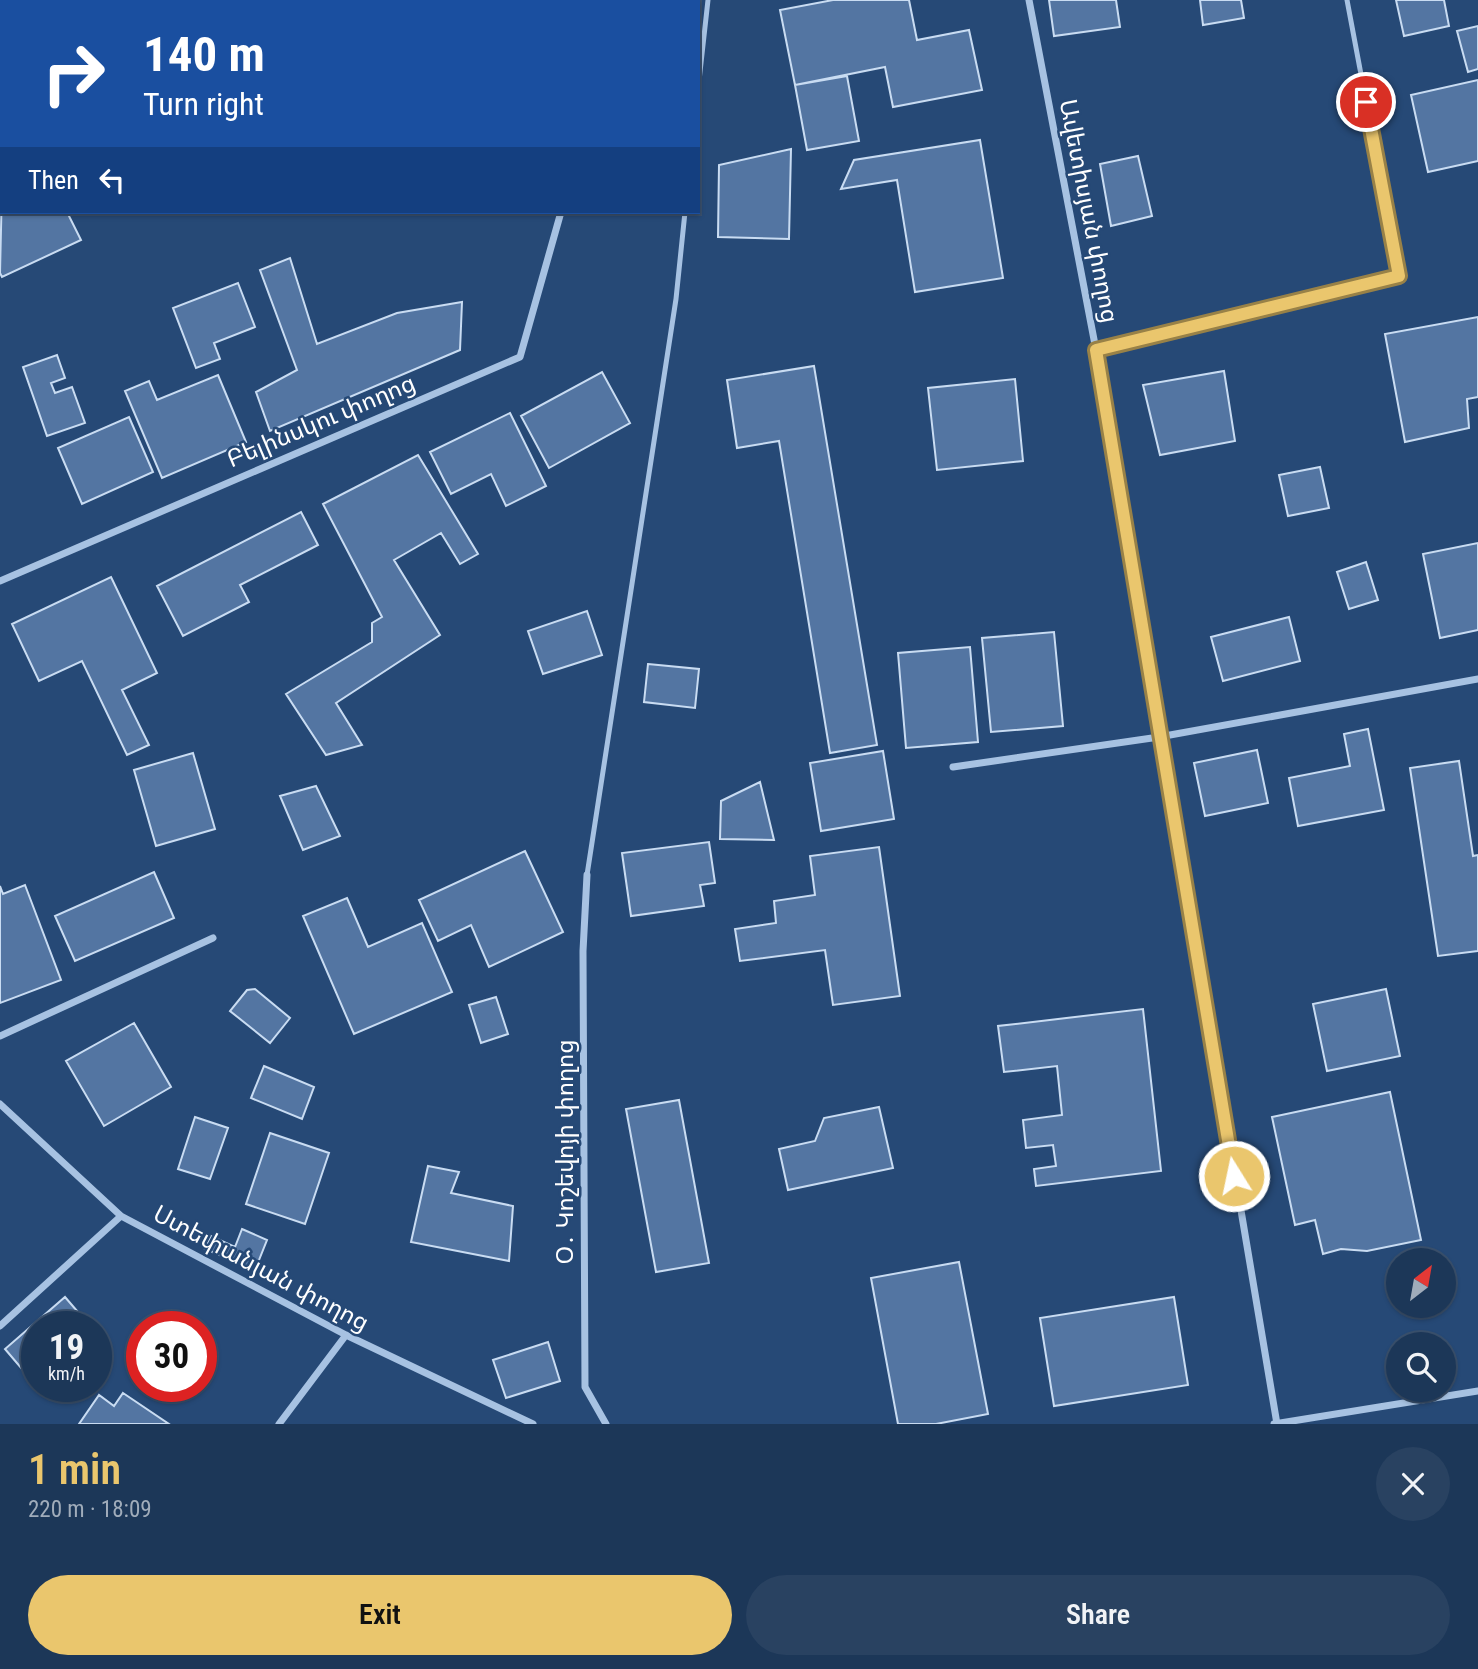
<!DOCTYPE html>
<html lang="en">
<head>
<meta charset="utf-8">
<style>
  :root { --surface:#1c3758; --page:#294261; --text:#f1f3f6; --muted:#a0acba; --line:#3a516e; --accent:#eac66d }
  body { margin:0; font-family:"Roboto Condensed","Noto Sans Armenian",sans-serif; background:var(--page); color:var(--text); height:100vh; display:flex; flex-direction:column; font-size:26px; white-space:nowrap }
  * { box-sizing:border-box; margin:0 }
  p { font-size:23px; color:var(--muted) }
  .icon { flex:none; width:38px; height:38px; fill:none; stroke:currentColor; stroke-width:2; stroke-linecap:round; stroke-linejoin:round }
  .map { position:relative; height:1424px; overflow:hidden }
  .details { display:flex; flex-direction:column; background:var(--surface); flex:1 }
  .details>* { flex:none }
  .hud { position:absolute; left:0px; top:0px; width:700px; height:214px; box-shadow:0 2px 5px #0004,0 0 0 2px var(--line); background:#1a4fa0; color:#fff; overflow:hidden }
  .needle { width:46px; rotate:31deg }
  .fabs { position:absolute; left:1386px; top:1248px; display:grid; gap:14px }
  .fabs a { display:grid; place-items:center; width:70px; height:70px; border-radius:50%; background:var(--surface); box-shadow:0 2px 5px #0004,0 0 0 2px var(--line); font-size:35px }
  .speed { position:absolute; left:21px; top:1311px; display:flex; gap:14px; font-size:35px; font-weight:700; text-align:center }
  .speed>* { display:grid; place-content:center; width:91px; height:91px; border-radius:50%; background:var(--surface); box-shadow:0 2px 5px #0004,0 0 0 2px var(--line); line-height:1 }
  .speed small { font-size:18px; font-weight:400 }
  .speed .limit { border:10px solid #d22; background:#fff; color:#111 }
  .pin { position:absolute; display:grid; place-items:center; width:60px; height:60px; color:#fff; margin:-30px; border:4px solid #fff; border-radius:50%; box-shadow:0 2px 7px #0007 }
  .me { position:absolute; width:77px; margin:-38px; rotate:350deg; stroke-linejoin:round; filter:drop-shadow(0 0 5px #0008) }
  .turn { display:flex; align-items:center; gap:24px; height:147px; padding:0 28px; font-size:32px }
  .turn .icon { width:91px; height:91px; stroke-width:2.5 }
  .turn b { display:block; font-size:49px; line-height:60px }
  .then { display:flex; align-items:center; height:66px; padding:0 28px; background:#0003; gap:14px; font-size:26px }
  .round { display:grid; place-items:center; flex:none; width:74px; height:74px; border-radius:37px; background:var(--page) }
  .overview { display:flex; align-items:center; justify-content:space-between; height:119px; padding:0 28px }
  h1 { font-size:42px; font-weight:600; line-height:52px; color:var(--accent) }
  .primary-button { display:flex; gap:14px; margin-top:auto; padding:14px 28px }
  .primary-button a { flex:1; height:80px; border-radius:42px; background:var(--accent); color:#111; font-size:28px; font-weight:600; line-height:80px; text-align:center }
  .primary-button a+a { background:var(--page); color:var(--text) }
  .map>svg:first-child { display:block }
</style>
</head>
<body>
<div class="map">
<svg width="1478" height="1424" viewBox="0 0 1478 1424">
  <rect width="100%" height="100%" fill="#264976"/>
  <path fill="#5375a2" stroke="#c9dcf2" stroke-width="2" d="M 101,0 L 260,0 L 256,2 Z
    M 833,0 L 909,0 L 917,40 L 969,30 L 982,90 L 893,107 L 885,67 L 795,85 L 780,10 Z
    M 1049,0 L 1116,0 L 1120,27 L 1054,36 Z
    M 1200,0 L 1241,0 L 1244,18 L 1203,25 Z
    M 1396,0 L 1444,0 L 1449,26 L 1404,36 Z
    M 1478,26 L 1478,69 L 1468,72 L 1457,31 Z
    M 847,76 L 859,141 L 807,150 L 795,85 Z
    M 1478,80 L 1478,161 L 1428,172 L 1411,95 Z
    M 980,140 L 1003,278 L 915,292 L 897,180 L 841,189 L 854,160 Z
    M 791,149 L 789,239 L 718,237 L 719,165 Z
    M 1138,156 L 1152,216 L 1111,226 L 1100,164 Z
    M 2,186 L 2,212 L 67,212 L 81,240 L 2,277 L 0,273 Z
    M 290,258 L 317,344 L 397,313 L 462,302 L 460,350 L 270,431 L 256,392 L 297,370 L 260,270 Z
    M 238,283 L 255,327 L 214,343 L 220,359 L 196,368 L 173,308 Z
    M 1478,317 L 1478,397 L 1467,399 L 1469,428 L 1405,442 L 1385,334 Z
    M 57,355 L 65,378 L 51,383 L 55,393 L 72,387 L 85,423 L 47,436 L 23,367 Z
    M 814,366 L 877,745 L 830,753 L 779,441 L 737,448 L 727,380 Z
    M 1224,371 L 1235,441 L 1160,455 L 1143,385 Z
    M 602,372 L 630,423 L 549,468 L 521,416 Z
    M 218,375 L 246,442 L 162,478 L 125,391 L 149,381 L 157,400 Z
    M 1015,379 L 1023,461 L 937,470 L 928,388 Z
    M 510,413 L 546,486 L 506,506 L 491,474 L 451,494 L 430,452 Z
    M 129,417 L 153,472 L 82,504 L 58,448 Z
    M 418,455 L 478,554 L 460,564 L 441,533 L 394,560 L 440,635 L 336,703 L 362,745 L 326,755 L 286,694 L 372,642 L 372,623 L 382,617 L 323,504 Z
    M 1320,467 L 1329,508 L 1288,516 L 1279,475 Z
    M 301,512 L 318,545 L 240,585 L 249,602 L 183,636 L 157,586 Z
    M 1478,543 L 1478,630 L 1440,638 L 1423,554 Z
    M 1366,562 L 1378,600 L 1349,609 L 1337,572 Z
    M 111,577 L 157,673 L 122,690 L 149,745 L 127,755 L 82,661 L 39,681 L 12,624 Z
    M 587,611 L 602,655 L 543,674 L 528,631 Z
    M 1289,617 L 1300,661 L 1223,681 L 1211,637 Z
    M 1054,632 L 1063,726 L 991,732 L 982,638 Z
    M 970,647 L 978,742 L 906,748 L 898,653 Z
    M 648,664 L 699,669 L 695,708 L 644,702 Z
    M 1368,729 L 1384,810 L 1298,826 L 1289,778 L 1350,766 L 1344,734 Z
    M 1257,750 L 1268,803 L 1205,816 L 1194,763 Z
    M 883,751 L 894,819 L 821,831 L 810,763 Z
    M 193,753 L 215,829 L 156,846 L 134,770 Z
    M 1459,761 L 1473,856 L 1478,855 L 1478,951 L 1438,956 L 1410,768 Z
    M 760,782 L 774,840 L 720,839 L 721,801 Z
    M 316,786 L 340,836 L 303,850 L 280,796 Z
    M 709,842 L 715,883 L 700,885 L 704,906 L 631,916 L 622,853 Z
    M 879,847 L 900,996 L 833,1005 L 825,950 L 740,961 L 735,929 L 776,923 L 774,901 L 815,895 L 810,856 Z
    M 525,851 L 563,932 L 489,967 L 471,925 L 438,941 L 419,900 Z
    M 154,872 L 174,918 L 75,961 L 55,916 Z
    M 25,885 L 61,980 L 0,1003 L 0,886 L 3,894 Z
    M 347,898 L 368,947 L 422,923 L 452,992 L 354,1034 L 303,916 Z
    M 255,989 L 290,1018 L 270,1043 L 230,1011 L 247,990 Z
    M 1386,989 L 1400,1056 L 1327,1071 L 1313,1004 Z
    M 496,997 L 508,1034 L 481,1043 L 469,1005 Z
    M 1143,1009 L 1161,1171 L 1036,1186 L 1034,1169 L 1056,1166 L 1053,1145 L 1026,1148 L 1023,1120 L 1062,1115 L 1057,1066 L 1004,1072 L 998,1026 Z
    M 134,1023 L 171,1087 L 104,1126 L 66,1061 Z
    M 264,1066 L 314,1087 L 302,1119 L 251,1098 Z
    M 1390,1092 L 1421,1240 L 1367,1251 L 1341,1249 L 1323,1254 L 1315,1220 L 1295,1225 L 1272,1117 Z
    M 679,1100 L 709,1263 L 656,1272 L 626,1109 Z
    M 879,1107 L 893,1168 L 788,1190 L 779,1149 L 815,1141 L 824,1118 Z
    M 195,1117 L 228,1128 L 210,1179 L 178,1169 Z
    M 270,1133 L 329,1153 L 305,1224 L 246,1204 Z
    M 428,1166 L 459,1172 L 451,1193 L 513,1206 L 509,1261 L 411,1242 Z
    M 242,1229 L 267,1240 L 255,1270 L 205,1249 L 211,1236 L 235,1247 Z
    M 959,1262 L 988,1414 L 936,1424 L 898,1424 L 871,1278 Z
    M 65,1297 L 90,1326 L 37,1326 L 37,1379 L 33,1382 L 5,1349 Z
    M 1174,1297 L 1188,1385 L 1054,1406 L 1040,1318 Z
    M 548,1342 L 560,1381 L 506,1398 L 493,1360 Z
    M 123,1393 L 169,1424 L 79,1424 L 99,1395 L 114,1406 Z"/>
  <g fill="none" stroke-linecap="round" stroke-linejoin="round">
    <path stroke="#a7c2e2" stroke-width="5" d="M 1347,0 L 1395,255
      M 698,90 L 708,0
      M 587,875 L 676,299 L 685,212"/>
    <path stroke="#a7c2e2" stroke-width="7" d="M 1029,0 L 1096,350 L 1277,1424
      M 307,2 L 311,0
      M 622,2 L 622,0
      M 0,131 L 2,130
      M 1096,350 L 1399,276 L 1395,255
      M 0,581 L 520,357 L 561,212
      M 953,767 L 1159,737 L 1478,679
      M 587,875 L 583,951 L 585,1387 L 606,1424
      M 0,1036 L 213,938
      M 0,1104 L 121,1216 L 346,1335 L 533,1424
      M 0,1326 L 121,1216
      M 279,1424 L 346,1335
      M 1274,1424 L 1478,1391"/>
  </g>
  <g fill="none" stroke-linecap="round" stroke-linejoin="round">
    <g stroke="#988147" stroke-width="18">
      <path id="route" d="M 1234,1176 L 1096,350 L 1399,276 L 1366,102"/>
    </g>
    <use href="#route" stroke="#eac66d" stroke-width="12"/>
  </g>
  <g text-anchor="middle" stroke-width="5" stroke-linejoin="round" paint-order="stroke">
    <g font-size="24" fill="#fff" stroke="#264976">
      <text transform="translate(1089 211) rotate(79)" y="8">Ավետիսյան փողոց</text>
      <text transform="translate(321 421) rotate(-23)" y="8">Բելինսկու փողոց</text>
      <text transform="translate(565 1152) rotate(-90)" y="8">Օ․ Կոշեվոյի փողոց</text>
      <text transform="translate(261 1268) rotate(28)" y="8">Ստեփանյան փողոց</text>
    </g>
  </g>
</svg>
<div class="fabs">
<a><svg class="needle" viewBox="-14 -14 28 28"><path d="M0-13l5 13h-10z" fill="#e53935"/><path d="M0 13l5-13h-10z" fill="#a0acba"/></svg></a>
<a><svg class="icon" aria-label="search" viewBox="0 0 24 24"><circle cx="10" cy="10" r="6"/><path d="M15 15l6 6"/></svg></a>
</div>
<div class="speed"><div>19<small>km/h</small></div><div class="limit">30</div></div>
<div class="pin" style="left:1366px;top:102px;background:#d93025"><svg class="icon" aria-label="arrive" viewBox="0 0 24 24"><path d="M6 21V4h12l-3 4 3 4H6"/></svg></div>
<svg class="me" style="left:1234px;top:1176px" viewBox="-20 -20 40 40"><circle r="17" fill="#eac66d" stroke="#fff" stroke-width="3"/><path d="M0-11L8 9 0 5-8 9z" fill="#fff"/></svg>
<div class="hud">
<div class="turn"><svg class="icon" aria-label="right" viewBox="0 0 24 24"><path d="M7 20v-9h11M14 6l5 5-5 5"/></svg><div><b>140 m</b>Turn right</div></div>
<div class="then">Then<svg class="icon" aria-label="left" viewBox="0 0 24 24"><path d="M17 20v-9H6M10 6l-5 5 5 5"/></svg></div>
</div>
</div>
<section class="details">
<div class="overview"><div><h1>1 min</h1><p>220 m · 18:09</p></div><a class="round"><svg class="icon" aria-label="close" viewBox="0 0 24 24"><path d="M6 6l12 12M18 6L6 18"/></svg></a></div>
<div class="primary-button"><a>Exit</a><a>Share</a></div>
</section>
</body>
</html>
